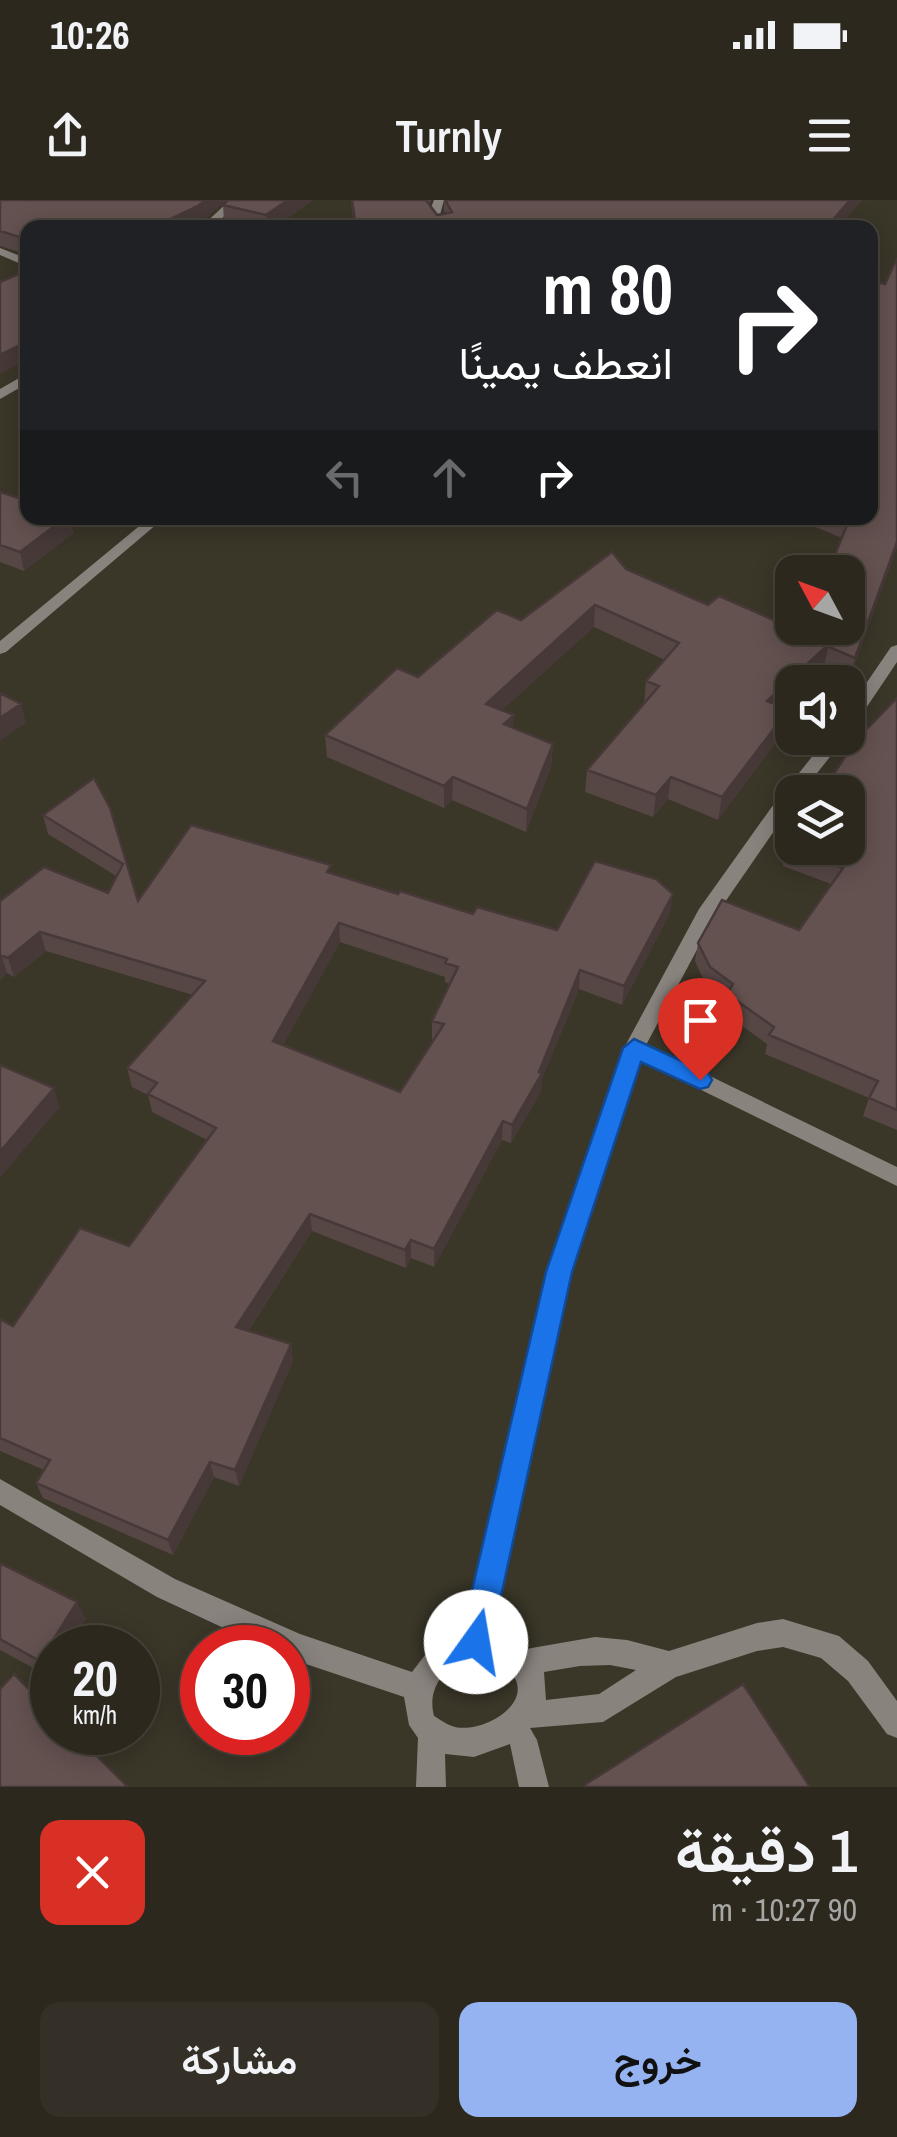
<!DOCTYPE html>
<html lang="ar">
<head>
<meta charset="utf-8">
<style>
  :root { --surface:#2c281e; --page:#343027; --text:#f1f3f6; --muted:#a6a6a4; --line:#48443c; --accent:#95b2f1 }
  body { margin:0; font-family:"Archivo Narrow",Vazirmatn,sans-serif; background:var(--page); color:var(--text); direction:rtl; height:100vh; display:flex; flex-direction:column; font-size:38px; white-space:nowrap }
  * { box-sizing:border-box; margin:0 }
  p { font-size:32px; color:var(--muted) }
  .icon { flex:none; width:55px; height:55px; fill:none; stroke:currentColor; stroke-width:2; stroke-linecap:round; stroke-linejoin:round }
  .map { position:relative; height:1587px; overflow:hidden; direction:ltr }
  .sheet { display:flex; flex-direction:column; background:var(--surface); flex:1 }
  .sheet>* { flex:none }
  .hud { position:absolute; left:20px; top:20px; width:858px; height:305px; border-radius:20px; box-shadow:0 5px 25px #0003,0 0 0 2px var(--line); direction:rtl; background:#202124; color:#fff; overflow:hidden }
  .needle { width:65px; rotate:311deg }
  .buttons { position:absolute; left:775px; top:355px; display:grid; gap:20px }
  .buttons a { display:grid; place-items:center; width:90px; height:90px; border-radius:20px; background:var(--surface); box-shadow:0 5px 25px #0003,0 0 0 2px var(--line); font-size:50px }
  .speed { position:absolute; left:30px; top:1425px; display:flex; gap:20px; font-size:50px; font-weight:700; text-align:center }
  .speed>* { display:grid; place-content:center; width:130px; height:130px; border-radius:50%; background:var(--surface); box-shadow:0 5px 25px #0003,0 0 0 2px var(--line); line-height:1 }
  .speed small { font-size:25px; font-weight:400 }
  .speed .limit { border:15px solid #d22; background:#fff; color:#111 }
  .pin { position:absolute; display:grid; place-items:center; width:85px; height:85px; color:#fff; margin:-102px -42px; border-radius:50% 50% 50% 0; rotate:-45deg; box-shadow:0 0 10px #0007 }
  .pin .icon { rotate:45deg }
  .me { position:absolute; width:110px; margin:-55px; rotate:13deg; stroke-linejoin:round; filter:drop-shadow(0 0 8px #0008) }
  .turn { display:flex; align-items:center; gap:35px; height:210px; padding:0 40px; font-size:45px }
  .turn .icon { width:130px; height:130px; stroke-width:2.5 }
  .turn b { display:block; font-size:70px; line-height:85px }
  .lanes { display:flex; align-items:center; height:95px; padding:0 40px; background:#0003; justify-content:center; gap:50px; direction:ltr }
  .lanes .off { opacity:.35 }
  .round { display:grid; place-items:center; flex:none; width:105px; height:105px; border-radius:20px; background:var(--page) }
  .head { display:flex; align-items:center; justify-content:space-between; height:170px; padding:0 40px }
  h1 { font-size:60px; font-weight:600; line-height:75px }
  .primary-button { display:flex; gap:20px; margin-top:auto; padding:20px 40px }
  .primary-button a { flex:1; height:115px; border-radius:20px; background:var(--accent); color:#111; font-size:40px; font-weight:600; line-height:115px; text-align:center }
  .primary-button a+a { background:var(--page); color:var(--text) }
  .status { display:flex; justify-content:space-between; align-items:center; height:70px; padding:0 50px; background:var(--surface); direction:ltr }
  .status svg { height:28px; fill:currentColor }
  header { display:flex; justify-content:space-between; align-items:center; height:130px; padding:0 40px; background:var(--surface); font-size:45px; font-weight:600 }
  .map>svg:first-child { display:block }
</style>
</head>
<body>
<div class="status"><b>10:26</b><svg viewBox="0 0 49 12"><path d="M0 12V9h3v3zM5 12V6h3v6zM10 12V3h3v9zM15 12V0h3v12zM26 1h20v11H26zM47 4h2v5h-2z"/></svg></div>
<header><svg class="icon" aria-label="menu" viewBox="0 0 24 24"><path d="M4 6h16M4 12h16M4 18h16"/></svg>Turnly<svg class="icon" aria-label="share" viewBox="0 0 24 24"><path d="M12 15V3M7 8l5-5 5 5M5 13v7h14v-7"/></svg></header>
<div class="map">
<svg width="897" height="1587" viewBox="0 0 897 1587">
  <rect width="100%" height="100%" fill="#3a3628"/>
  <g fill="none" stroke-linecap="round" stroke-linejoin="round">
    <path fill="#89837e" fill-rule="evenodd" d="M 230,0 L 241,0 L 212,28 L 200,28 Z
      M 434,0 L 444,0 L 440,15 L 448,28 L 437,28 L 428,15 Z
      M 0,48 L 28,59 L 28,67 L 0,55 Z
      M 28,173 L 28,183 L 0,199 L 0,189 Z
      M 149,318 L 164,318 L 6,452 L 0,454 L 0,441 Z
      M 897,445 L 897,462 L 854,526 L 848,527 L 848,510 L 891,447 Z
      M 827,538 L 845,538 L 802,592 L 792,592 L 792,605 L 714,718 L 646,845 L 897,967 L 897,986 L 640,860 L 571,1071 L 491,1433 L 526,1449 L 595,1437 L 627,1440 L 669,1451 L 757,1423 L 783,1419 L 839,1436 L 868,1461 L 897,1501 L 897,1538 L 887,1534 L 848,1481 L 821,1458 L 783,1447 L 757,1451 L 676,1477 L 603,1522 L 530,1528 L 537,1540 L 549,1587 L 519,1587 L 510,1544 L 474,1557 L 445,1554 L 446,1587 L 416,1587 L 418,1538 L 409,1525 L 404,1497 L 297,1461 L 288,1457 L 288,1448 L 267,1448 L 157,1397 L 0,1305 L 0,1279 L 175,1379 L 300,1434 L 412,1472 L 428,1451 L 465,1431 L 547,1071 L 624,848 L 699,709 L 771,608 ZM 476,1455 C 485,1458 498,1461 505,1467 C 543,1497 487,1534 455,1527 C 447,1525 441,1520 434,1516 C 426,1485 448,1464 476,1455 ZM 610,1465 L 636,1470 L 599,1494 L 546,1500 L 544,1472 L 580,1466 Z"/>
  </g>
  <path fill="#564745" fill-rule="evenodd" d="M 0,0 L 226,0 L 200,23 L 190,28 L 28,28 L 28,55 L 0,46 Z
    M 228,0 L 313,0 L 273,28 L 250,28 L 224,21 L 223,5 Z
    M 351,0 L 431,0 L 429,4 L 437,15 L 444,14 L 444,0 L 862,0 L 837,28 L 354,28 Z
    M 897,58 L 897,347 L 850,477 L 825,465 L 781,506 L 784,531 L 718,620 L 668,599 L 653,617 L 585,592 L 587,570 L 644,504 L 646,481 L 665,460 L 594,427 L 502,510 L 513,528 L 553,544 L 551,567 L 526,632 L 452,600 L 444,608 L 327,557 L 325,535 L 418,477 L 521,420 L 626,369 L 708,405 L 804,432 L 842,338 L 794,318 L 870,318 L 885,84 Z
    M 0,292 L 28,318 L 69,318 L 73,333 L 24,371 L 0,362 Z
    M 897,498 L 897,930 L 863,916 L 869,898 L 765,854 L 767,844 L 723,812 L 726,800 L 706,785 L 695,761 L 698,743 L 799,730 L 831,684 L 783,666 L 787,647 Z
    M 94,578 L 138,701 L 332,674 L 398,694 L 473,714 L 557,730 L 670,713 L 622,805 L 579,789 L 542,879 L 541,892 L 511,943 L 502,940 L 434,1067 L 411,1058 L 406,1068 L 312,1031 L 248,1131 L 291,1144 L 293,1161 L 239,1286 L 214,1277 L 173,1355 L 43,1298 L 36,1283 L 44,1270 L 0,1251 L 0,1119 L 13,1126 L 129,1046 L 207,940 L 152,912 L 148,895 L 132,887 L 127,868 L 193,795 L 46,751 L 14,777 L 7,773 L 0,780 L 0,701 L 108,693 L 116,676 L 48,634 L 43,615 ZM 340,742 L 445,777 L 445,782 L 450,784 L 432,821 L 432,839 L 434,840 L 400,892 L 283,845 Z
    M 0,1363 L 86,1419 L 50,1477 L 0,1450 Z"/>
  <path fill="#463938" d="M 206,0 L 226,0 L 200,23 L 190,28 L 152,28 Z
    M 288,0 L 313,0 L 273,28 L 267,28 L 266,15 Z
    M 850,0 L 862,0 L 837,28 L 826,28 Z
    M 28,141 L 28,159 L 0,174 L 0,155 Z
    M 65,318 L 69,318 L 73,333 L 24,371 L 20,352 Z
    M 897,342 L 897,347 L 850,477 L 855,458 Z
    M 595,405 L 594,427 L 485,526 L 486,504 Z
    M 829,444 L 824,466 L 807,482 L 792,482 L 792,496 L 763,524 L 767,501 Z
    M 21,504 L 26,523 L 0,541 L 0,518 Z
    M 789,509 L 784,531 L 718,620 L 722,597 Z
    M 514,515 L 513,537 L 504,524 Z
    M 553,544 L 551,567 L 526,632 L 527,609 Z
    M 453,577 L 452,600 L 444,608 L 444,586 Z
    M 671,577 L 668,599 L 653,617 L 656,595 Z
    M 673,694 L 670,713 L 622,805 L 624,786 Z
    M 339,723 L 340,742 L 275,860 L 273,841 Z
    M 40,732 L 46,751 L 14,777 L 8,758 Z
    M 1,754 L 7,773 L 0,780 L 0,755 Z
    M 580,770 L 579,789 L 542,879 L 541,892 L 511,943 L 512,925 L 539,872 Z
    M 54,888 L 60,907 L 0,978 L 0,952 Z
    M 503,921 L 502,940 L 434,1067 L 434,1049 Z
    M 310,1014 L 312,1031 L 239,1144 L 236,1127 Z
    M 411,1040 L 411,1058 L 406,1068 L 405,1050 Z
    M 291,1144 L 293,1161 L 239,1286 L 235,1270 Z
    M 210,1262 L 214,1277 L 173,1355 L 168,1340 Z
    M 77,1402 L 86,1419 L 68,1448 L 52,1448 L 52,1473 L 50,1477 L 40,1461 Z"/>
  <path fill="#645250" stroke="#463938" stroke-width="2.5" fill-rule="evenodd" d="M 0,0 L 206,0 L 198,6 L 152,28 L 28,28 L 28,43 L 26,39 L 0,31 Z
    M 228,0 L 288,0 L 266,15 L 223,5 Z
    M 352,0 L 426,0 L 437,15 L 452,12 L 445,0 L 850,0 L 826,28 L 356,28 Z
    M 897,58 L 897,342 L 855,458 L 829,447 L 829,444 L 804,432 L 806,428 L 848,428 L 848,372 L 828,372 L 849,320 L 842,318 L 870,318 L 870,81 L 885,84 Z
    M 28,70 L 28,116 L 22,118 L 28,120 L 28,141 L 0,155 L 0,82 Z
    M 0,292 L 28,301 L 28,318 L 65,318 L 20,352 L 0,345 Z
    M 612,352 L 626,369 L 708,405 L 719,396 L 829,444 L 767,501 L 789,509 L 722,597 L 671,577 L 656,595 L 587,570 L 659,486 L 646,481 L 679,443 L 595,405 L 486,504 L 514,515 L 504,524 L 553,544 L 527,609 L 453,577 L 444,586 L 325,535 L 397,468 L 418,477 L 497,410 L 521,420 Z
    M 0,493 L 21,504 L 0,518 Z
    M 897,498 L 897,910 L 869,898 L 878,881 L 769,835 L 774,827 L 727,794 L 733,784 L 710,767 L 698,743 L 722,700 L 799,730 L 843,668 L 787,647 L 792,639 L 792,648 L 848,648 L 848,592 L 822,592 L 856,540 Z
    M 94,578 L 110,608 L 138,701 L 191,625 L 331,665 L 327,672 L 398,694 L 400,691 L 473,714 L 477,707 L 557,730 L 595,661 L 656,679 L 673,694 L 624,786 L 580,770 L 539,872 L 542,873 L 512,925 L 503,921 L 434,1049 L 411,1040 L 405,1050 L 310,1014 L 236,1127 L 291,1144 L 235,1270 L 210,1262 L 168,1340 L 36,1283 L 50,1260 L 0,1238 L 0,1119 L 13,1126 L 80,1028 L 129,1046 L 216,928 L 148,894 L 157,883 L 127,868 L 205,781 L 40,732 L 8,758 L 0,755 L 0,701 L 44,667 L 108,693 L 123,664 L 43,615 ZM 339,723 L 447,759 L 445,763 L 458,767 L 432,821 L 444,824 L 400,892 L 273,841 Z
    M 0,865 L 54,888 L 0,952 Z
    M 0,1363 L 77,1402 L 40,1461 L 0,1439 Z
    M 14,1474 L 52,1512 L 52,1532 L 73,1532 L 128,1587 L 0,1587 L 0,1489 Z
    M 743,1484 L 810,1587 L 585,1587 L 586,1584 Z"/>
  <path fill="#1a73e8" stroke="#114b97" stroke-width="2.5" d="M 634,839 L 708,873 L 712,880 L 708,887 L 700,889 L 641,862 L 572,1072 L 491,1442 L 487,1453 L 476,1457 L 465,1453 L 460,1442 L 546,1072 L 623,848 Z"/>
</svg>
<div class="buttons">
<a><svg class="needle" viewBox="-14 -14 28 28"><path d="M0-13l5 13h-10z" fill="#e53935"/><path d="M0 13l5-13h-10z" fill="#a6a6a4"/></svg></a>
<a><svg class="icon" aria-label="sound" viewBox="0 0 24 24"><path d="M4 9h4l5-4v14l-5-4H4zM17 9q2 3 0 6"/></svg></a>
<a><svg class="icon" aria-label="layers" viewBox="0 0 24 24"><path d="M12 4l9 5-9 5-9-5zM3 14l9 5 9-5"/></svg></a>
</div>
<div class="speed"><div>20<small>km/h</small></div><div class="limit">30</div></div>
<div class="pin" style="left:700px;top:880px;background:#d93025"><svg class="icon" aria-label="arrive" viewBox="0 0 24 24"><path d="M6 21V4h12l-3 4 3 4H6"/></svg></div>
<svg class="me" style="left:476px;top:1442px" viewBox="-20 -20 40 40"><circle r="19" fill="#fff"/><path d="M0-13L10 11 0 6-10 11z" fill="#1a73e8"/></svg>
<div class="hud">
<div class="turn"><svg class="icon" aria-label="right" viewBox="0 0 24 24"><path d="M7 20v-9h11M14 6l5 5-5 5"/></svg><div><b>80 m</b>انعطف يمينًا</div></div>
<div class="lanes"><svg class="icon off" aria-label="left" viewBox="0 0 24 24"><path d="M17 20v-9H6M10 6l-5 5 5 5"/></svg><svg class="icon off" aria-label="ahead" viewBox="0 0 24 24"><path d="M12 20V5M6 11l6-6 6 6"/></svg><svg class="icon" aria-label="right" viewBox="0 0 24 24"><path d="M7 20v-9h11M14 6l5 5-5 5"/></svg></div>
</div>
</div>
<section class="sheet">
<div class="head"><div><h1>1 دقيقة</h1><p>90 m · 10:27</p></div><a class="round" style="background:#d93025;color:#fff"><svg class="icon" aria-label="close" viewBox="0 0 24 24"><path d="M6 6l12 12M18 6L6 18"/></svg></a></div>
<div class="primary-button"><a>خروج</a><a>مشاركة</a></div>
</section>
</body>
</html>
